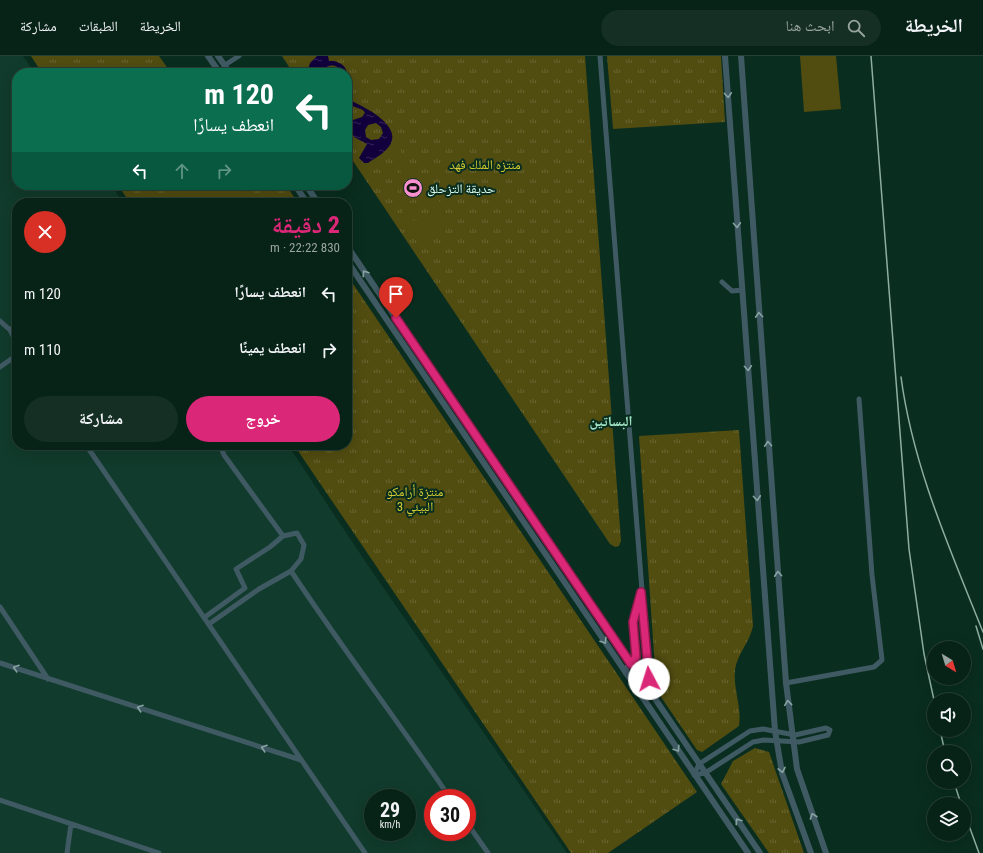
<!DOCTYPE html>
<html lang="ar">
<head>
<meta charset="utf-8">
<style>
  :root { --surface:#072217; --page:#152f24; --text:#f1f3f6; --muted:#98a4a1; --line:#283f36; --accent:#db2777 }
  body { margin:0; font-family:"Roboto Condensed","Noto Naskh Arabic",sans-serif; background:var(--page); color:var(--text); direction:rtl; height:100vh; display:flex; flex-direction:column; font-size:15px; white-space:nowrap }
  * { box-sizing:border-box; margin:0 }
  p { font-size:13px; color:var(--muted) }
  .icon { flex:none; width:22px; height:22px; fill:none; stroke:currentColor; stroke-width:2; stroke-linecap:round; stroke-linejoin:round }
  .map { position:relative; flex:1; overflow:hidden; direction:ltr }
  .side { position:absolute; left:12px; top:142px; width:340px; height:252px; display:flex; flex-direction:column; background:var(--surface); border-radius:16px; box-shadow:0 4px 16px #0002,0 0 0 1px var(--line); direction:rtl }
  .side>* { flex:none }
  .guide { position:absolute; left:12px; top:12px; width:340px; height:122px; border-radius:16px; box-shadow:0 4px 16px #0002,0 0 0 1px var(--line); direction:rtl; background:#0b6e4f; color:#fff; overflow:hidden }
  .needle { width:26px; rotate:142deg }
  .fabs { position:absolute; left:927px; top:585px; display:grid; gap:8px }
  .fabs a { display:grid; place-items:center; width:44px; height:44px; border-radius:50%; background:var(--surface); box-shadow:0 4px 16px #0002,0 0 0 1px var(--line); font-size:20px }
  .speed { position:absolute; left:364px; top:733px; display:flex; gap:8px; font-size:20px; font-weight:700; text-align:center }
  .speed>* { display:grid; place-content:center; width:52px; height:52px; border-radius:50%; background:var(--surface); box-shadow:0 4px 16px #0002,0 0 0 1px var(--line); line-height:1 }
  .speed small { font-size:10px; font-weight:400 }
  .speed .limit { border:6px solid #d22; background:#fff; color:#111 }
  .pin { position:absolute; display:grid; place-items:center; width:34px; height:34px; color:#fff; margin:-41px -17px; border-radius:50% 50% 50% 0; rotate:-45deg; box-shadow:0 0 4px #0007 }
  .pin .icon { rotate:45deg }
  .me { position:absolute; width:44px; margin:-22px; rotate:355deg; stroke-linejoin:round; filter:drop-shadow(0 0 3px #0008) }
  .turn { display:flex; align-items:center; gap:14px; height:84px; padding:0 12px; font-size:18px }
  .turn .icon { width:52px; height:52px; stroke-width:2.5 }
  .turn b { display:block; font-size:28px; line-height:34px }
  .lanes { display:flex; align-items:center; height:38px; padding:0 12px; background:#0003; justify-content:center; gap:20px; direction:ltr }
  .lanes .off { opacity:.35 }
  .round { display:grid; place-items:center; flex:none; width:42px; height:42px; border-radius:21px; background:var(--page) }
  .overview { display:flex; align-items:center; justify-content:space-between; height:68px; padding:0 12px }
  h1 { font-size:24px; font-weight:800; line-height:30px; color:var(--accent) }
  .action { display:flex; gap:8px; margin-top:auto; padding:8px 12px }
  .action a { flex:1; height:46px; border-radius:24px; background:var(--accent); color:#fff; font-size:16px; font-weight:800; line-height:46px; text-align:center }
  .action a+a { background:var(--page); color:var(--text) }
  ul { padding:0; list-style:none }
  li { display:flex; align-items:center; gap:12px; height:56px; padding:0 12px }
  li div { flex:1 }
  li b { display:block; font-size:15px }
  li em { font-style:normal }
  header { display:flex; align-items:center; gap:24px; box-sizing:border-box; height:56px; padding:0 20px; background:var(--surface); border-bottom:1px solid var(--line) }
  header strong { font-size:19px }
  nav { display:flex; gap:22px; margin-inline-start:auto; font-size:14px }
  .search { width:280px; height:36px; background:var(--page); display:flex; align-items:center; gap:10px; box-sizing:border-box; padding:0 14px; border-radius:22px; color:var(--muted); font-size:15px }
  .map>svg:first-child { display:block }
</style>
</head>
<body>
<header>
<strong>الخريطة</strong>
<div class="search"><svg class="icon" aria-label="search" viewBox="0 0 24 24"><circle cx="10" cy="10" r="6"/><path d="M15 15l6 6"/></svg>ابحث هنا</div>
<nav><a>الخريطة</a><a>الطبقات</a><a>مشاركة</a></nav>
</header>
<div class="map">
<svg width="983" height="797" viewBox="0 0 983 797">
  <defs>
    <pattern id="park-tufts" width="24" height="20" patternUnits="userSpaceOnUse"><rect width="24" height="20" fill="#514c10"/><path d="M3 7l-1-3M5 7V3M7 7l1-3M15 17l-1-3M17 17v-4M19 17l1-3" fill="none" stroke="#6a6733"/></pattern>
    <pattern id="water-ripples" width="26" height="14" patternUnits="userSpaceOnUse"><rect width="26" height="14" fill="#11003c"/><path d="M2 4q2-2 4 0t4 0M15 11q2-2 4 0t4 0" fill="none" stroke="#332658"/></pattern>
  </defs>
  <rect width="100%" height="100%" fill="#092d1f"/>
  <path fill="#113b2c" fill-rule="evenodd" d="M 0,0 L 23,0 L 35,17 L 17,17 L 17,129 L 111,129 L 123,147 L 17,147 L 17,389 L 288,389 L 367,508 L 567,797 L 0,797 ZM 373,742 L 407,742 L 407,776 L 373,776 ZM 433,742 L 467,742 L 467,776 L 433,776 Z"/>
  <path fill="url(#park-tufts)" d="M 31,0 L 159,0 L 171,17 L 42,17 Z
    M 282,0 L 585,0 L 621,485 L 619,490 L 615,491 L 610,488 L 347,96 L 347,17 L 293,17 Z
    M 607,0 L 721,0 L 725,66 L 613,73 Z
    M 118,129 L 286,129 L 298,147 L 130,147 Z
    M 347,219 L 697,736 L 608,797 L 571,797 L 294,389 L 347,389 Z
    M 739,374 L 753,570 C 750,586 737,598 735,614 C 733,632 742,652 739,670 L 702,696 L 697,694 L 659,638 L 656,627 L 639,380 Z
    M 755,692 L 769,696 L 804,797 L 769,797 L 721,728 L 733,705 Z"/>
  <path fill="#514c10" fill-rule="evenodd" d="M 800,0 L 836,0 L 841,53 L 804,56 Z
    M 400,92 L 409,123 L 413,127 L 425,126 L 426,138 C 469,149 422,206 403,164 L 400,106 L 396,95 ZM 416,141 C 425,140 430,144 432,153 L 429,161 L 421,166 L 412,164 L 406,156 L 409,146 Z
    M 183,129 L 198,129 L 257,138 L 255,147 L 180,147 Z"/>
  <path fill="url(#water-ripples)" fill-rule="evenodd" d="M 317,0 L 328,0 L 329,5 C 340,4 350,12 347,24 L 347,17 L 342,17 C 338,7 327,7 322,17 L 307,17 L 310,7 Z
    M 347,40 C 351,46 359,48 365,52 C 377,58 400,74 390,89 C 385,97 375,102 368,107 L 364,107 L 359,102 L 367,88 L 354,81 L 350,72 L 353,64 L 362,61 L 365,57 L 363,54 L 347,48 ZM 376,67 L 381,71 L 383,77 L 379,83 L 371,84 L 366,81 L 365,74 L 368,69 Z"/>
  <g fill="none" stroke-linecap="round" stroke-linejoin="round">
    <path stroke="#405a64" stroke-width="5" d="M 600,0 L 650,636 L 648,642 L 642,642
      M 225,9 L 239,0
      M 722,226 L 732,235 L 742,234
      M 0,265 L 10,274 L 17,288
      M 10,274 L 17,268
      M 0,311 L 17,299
      M 86,389 L 365,797
      M 220,389 L 224,399 L 283,480
      M 291,515 C 342,592 398,665 450,742
      M 0,551 L 48,623
      M 205,561 L 245,532 L 236,513 L 270,491 L 283,480 L 297,477 L 304,489 L 301,503 L 291,515 L 259,533 L 209,568
      M 0,607 L 301,704
      M 626,618 L 627,611 L 635,604 L 636,601 L 633,566 L 641,539
      M 786,627 L 874,611 L 882,604 L 872,519 L 859,343
      M 826,672 L 830,674 L 828,679 L 799,686 L 764,684 L 753,686 L 705,717 L 694,719 L 699,708 L 750,675 L 763,673 L 795,679 Z
      M 0,744 L 159,797
      M 467,767 L 488,797
      M 67,797 L 71,768"/>
    <path stroke="#405a64" stroke-width="6" d="M 208,0 L 220,17
      M 218,0 L 230,17
      M 725,0 L 775,675 L 782,717 L 811,797
      M 741,0 L 786,627 L 797,713 L 826,797
      M 295,129 L 307,147
      M 306,129 L 318,147
      M 347,190 L 760,797
      M 347,205 L 748,797"/>
    <path stroke="#8daea0" stroke-width="1.5" d="M 871,0 L 909,493 L 924,598 L 934,644
      M 901,321 C 913,411 950,493 983,576
      M 976,570 L 983,593
      M 940,674 L 945,696
      M 954,726 L 961,748
      M 964,756 L 979,797"/>
  </g>
  <defs><path id="oneway-chevron" d="M-2-3.5L2.5 0L-2 3.5" fill="none" stroke-width="1.6" stroke-linecap="round" stroke-linejoin="round"/></defs>
  <g stroke="#87a3a2">
    <use href="#oneway-chevron" transform="translate(728 39) rotate(86)"/>
    <use href="#oneway-chevron" transform="translate(737 169) rotate(86)"/>
    <use href="#oneway-chevron" transform="translate(365 217) rotate(-124)"/>
    <use href="#oneway-chevron" transform="translate(759 259) rotate(-94)"/>
    <use href="#oneway-chevron" transform="translate(748 312) rotate(86)"/>
    <use href="#oneway-chevron" transform="translate(768 388) rotate(-94)"/>
    <use href="#oneway-chevron" transform="translate(757 442) rotate(86)"/>
    <use href="#oneway-chevron" transform="translate(778 518) rotate(-94)"/>
    <use href="#oneway-chevron" transform="translate(604 585) rotate(57)"/>
    <use href="#oneway-chevron" transform="translate(16 612) rotate(-162)"/>
    <use href="#oneway-chevron" transform="translate(788 647) rotate(-96)"/>
    <use href="#oneway-chevron" transform="translate(140 652) rotate(-162)"/>
    <use href="#oneway-chevron" transform="translate(264 692) rotate(-162)"/>
    <use href="#oneway-chevron" transform="translate(677 693) rotate(56)"/>
    <use href="#oneway-chevron" transform="translate(782 714) rotate(78)"/>
    <use href="#oneway-chevron" transform="translate(813 760) rotate(-109)"/>
    <use href="#oneway-chevron" transform="translate(738 765) rotate(-124)"/>
  </g>
  <g fill="none" stroke-linecap="round" stroke-linejoin="round">
    <g stroke="#8e194d" stroke-width="10">
      <path id="route" d="M 396,262 L 631,608 L 636,601 L 633,566 L 641,536 L 649,623"/>
    </g>
    <use href="#route" stroke="#db2777" stroke-width="7"/>
  </g>
  <defs>
    <g id="stadium-disc" transform="scale(1)"><circle r="9.5" fill="#f790cd" stroke="#092d1f"/><path d="M0-5a6.5 5 0 1 0 0 10a6.5 5 0 1 0 0-10ZM-3.5-1.8h7v3.6h-7Z" fill="#111"/></g>
  </defs>
  <g fill-rule="evenodd">
    <use href="#stadium-disc" x="413" y="132"/>
  </g>
  <g text-anchor="middle" stroke-width="4" stroke-linejoin="round" paint-order="stroke">
    <g font-size="13" fill="#d9cd32" stroke="#092d1f">
      <text x="485" y="113">منتزه الملك فهد</text>
      <text x="415" y="440">منتزة أرامكو<tspan x="415" dy="15">البيئي 3</tspan></text>
    </g>
    <g font-size="13" fill="#ddfdee" stroke="#092d1f" text-anchor="start">
      <text x="427" y="137">حديقة التزحلق</text>
    </g>
    <g font-size="14" font-weight="bold" fill="#a2e4c6" stroke="#092d1f">
      <text x="611" y="370">البساتين</text>
    </g>
  </g>
</svg>
<div class="fabs">
<a><svg class="needle" viewBox="-14 -14 28 28"><path d="M0-13l5 13h-10z" fill="#e53935"/><path d="M0 13l5-13h-10z" fill="#98a4a1"/></svg></a>
<a><svg class="icon" aria-label="sound" viewBox="0 0 24 24"><path d="M4 9h4l5-4v14l-5-4H4zM17 9q2 3 0 6"/></svg></a>
<a><svg class="icon" aria-label="search" viewBox="0 0 24 24"><circle cx="10" cy="10" r="6"/><path d="M15 15l6 6"/></svg></a>
<a><svg class="icon" aria-label="layers" viewBox="0 0 24 24"><path d="M12 4l9 5-9 5-9-5zM3 14l9 5 9-5"/></svg></a>
</div>
<div class="speed"><div>29<small>km/h</small></div><div class="limit">30</div></div>
<div class="pin" style="left:396px;top:262px;background:#d93025"><svg class="icon" aria-label="arrive" viewBox="0 0 24 24"><path d="M6 21V4h12l-3 4 3 4H6"/></svg></div>
<svg class="me" style="left:649px;top:623px" viewBox="-20 -20 40 40"><circle r="19" fill="#fff"/><path d="M0-13L10 11 0 6-10 11z" fill="#db2777"/></svg>
<div class="guide">
<div class="turn"><svg class="icon" aria-label="left" viewBox="0 0 24 24"><path d="M17 20v-9H6M10 6l-5 5 5 5"/></svg><div><b>120 m</b>انعطف يسارًا</div></div>
<div class="lanes"><svg class="icon" aria-label="left" viewBox="0 0 24 24"><path d="M17 20v-9H6M10 6l-5 5 5 5"/></svg><svg class="icon off" aria-label="ahead" viewBox="0 0 24 24"><path d="M12 20V5M6 11l6-6 6 6"/></svg><svg class="icon off" aria-label="right" viewBox="0 0 24 24"><path d="M7 20v-9h11M14 6l5 5-5 5"/></svg></div>
</div>
<section class="side">
<div class="overview"><div><h1>2 دقيقة</h1><p>830 m · 22:22</p></div><a class="round" style="background:#d93025;color:#fff"><svg class="icon" aria-label="close" viewBox="0 0 24 24"><path d="M6 6l12 12M18 6L6 18"/></svg></a></div>
<ul>
<li><svg class="icon" aria-label="left" viewBox="0 0 24 24"><path d="M17 20v-9H6M10 6l-5 5 5 5"/></svg><div><b>انعطف يسارًا</b></div><em>120 m</em></li>
<li><svg class="icon" aria-label="right" viewBox="0 0 24 24"><path d="M7 20v-9h11M14 6l5 5-5 5"/></svg><div><b>انعطف يمينًا</b></div><em>110 m</em></li>
</ul>
<div class="action"><a>خروج</a><a>مشاركة</a></div>
</section>
</div>
</body>
</html>
